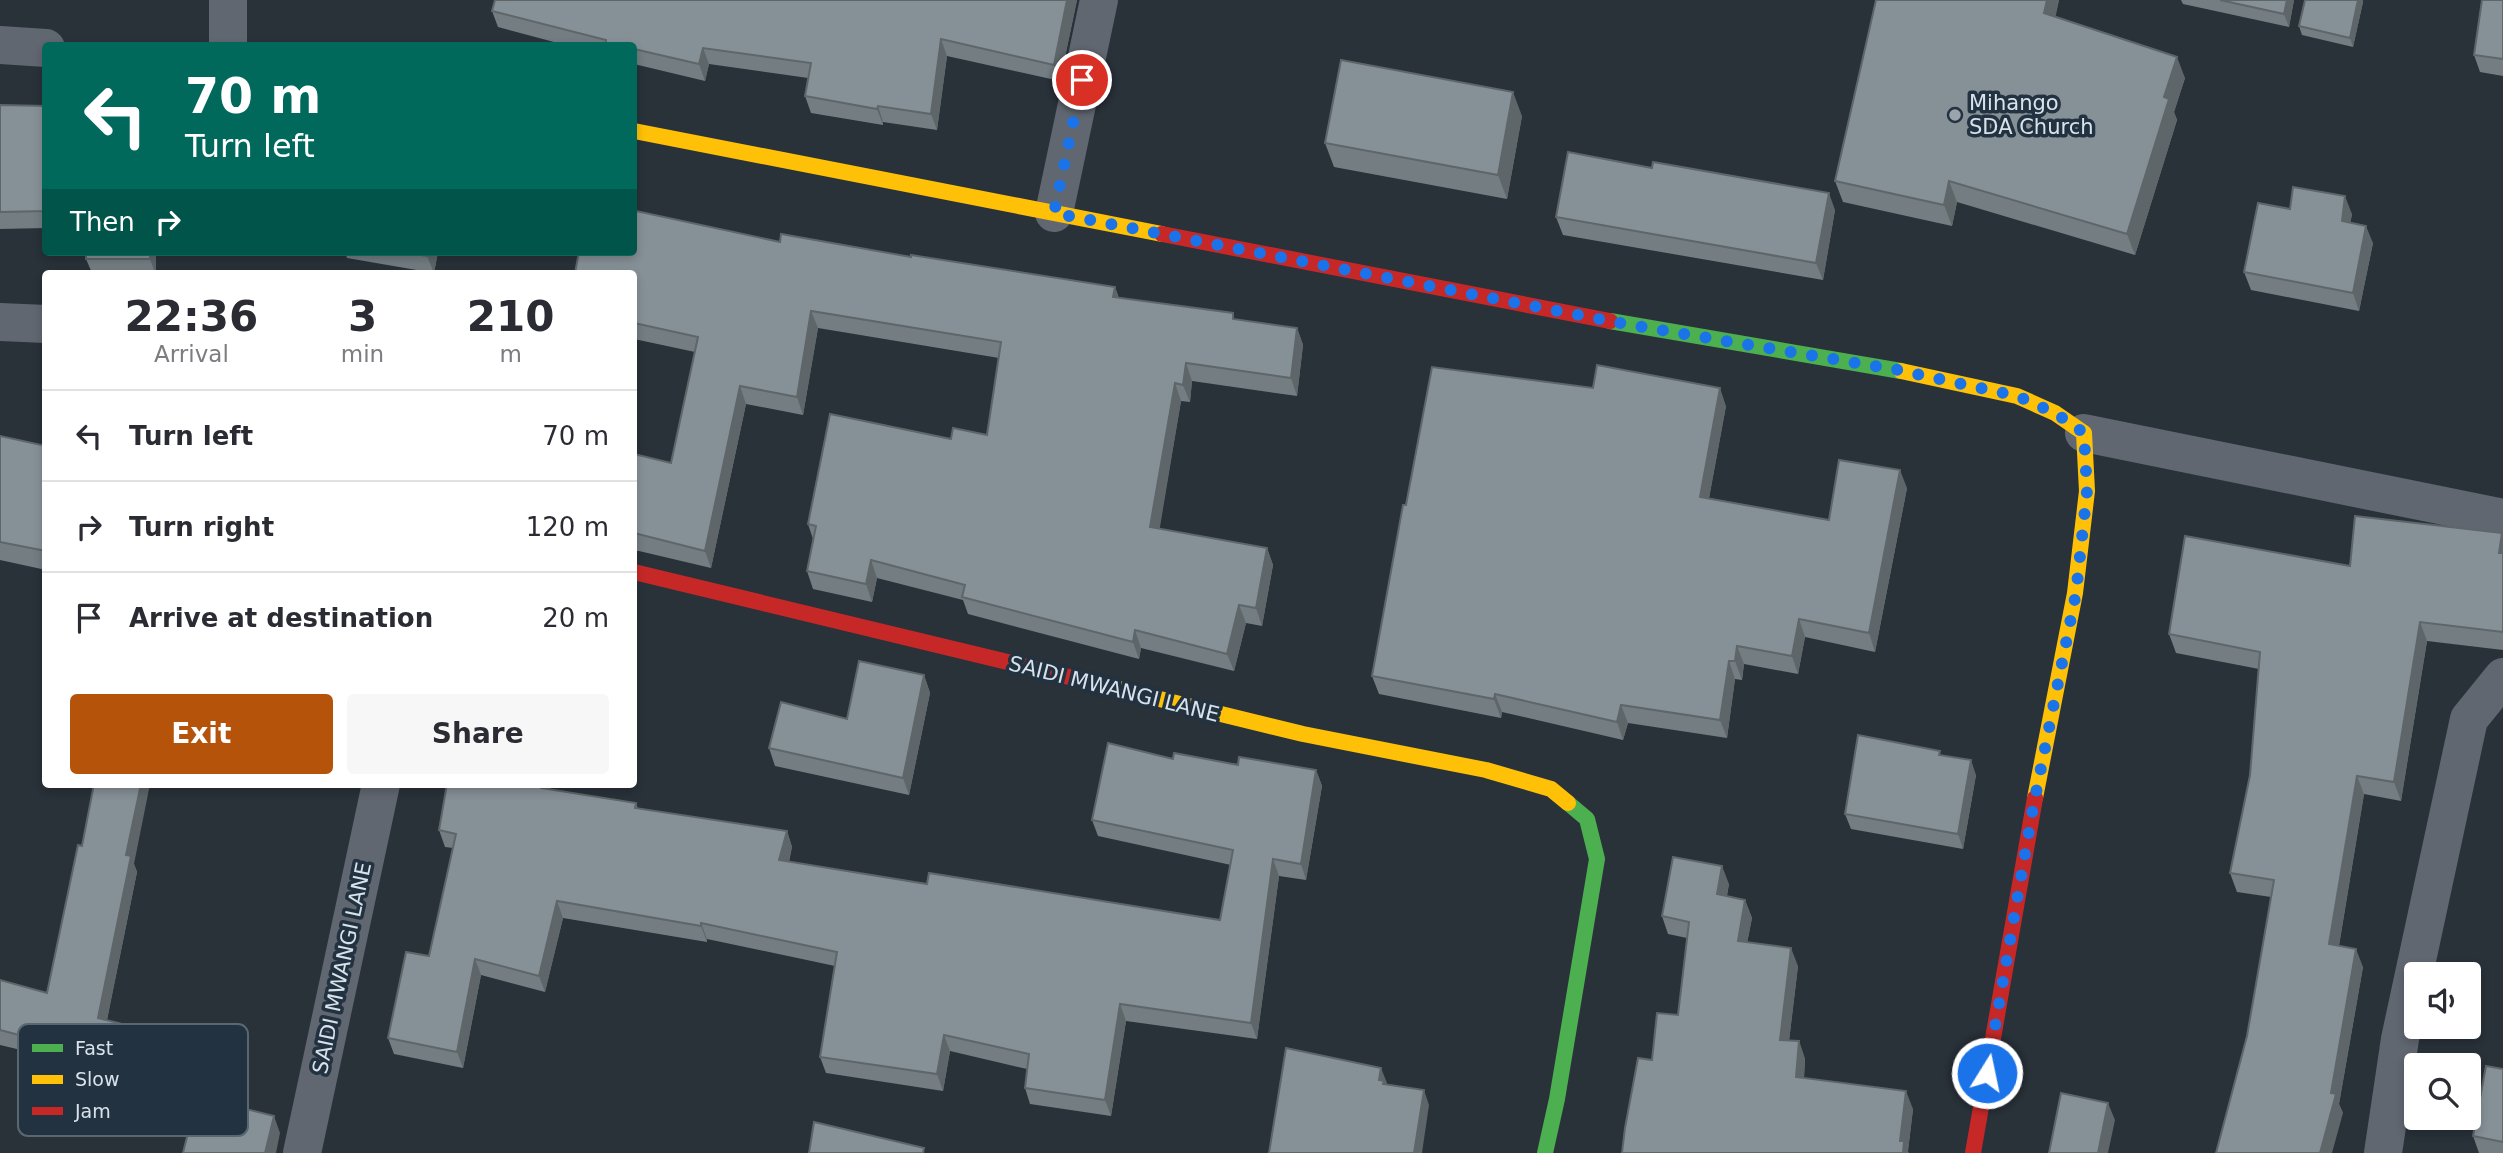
<!DOCTYPE html>
<html lang="en">
<head>
<meta charset="utf-8">
<style>
  :root { --surface:#fff; --page:#f7f7f7; --text:#2b2b33; --muted:#7c7c81; --line:#e1e1e2; --accent:#b45309 }
  body { margin:0; font-family:"DejaVu Sans",sans-serif; background:var(--page); color:var(--text); height:100vh; display:flex; flex-direction:column; font-size:26px; white-space:nowrap }
  * { box-sizing:border-box; margin:0 }
  p { font-size:23px; color:var(--muted) }
  .icon { flex:none; width:38px; height:38px; fill:none; stroke:currentColor; stroke-width:2; stroke-linecap:round; stroke-linejoin:round }
  .map { position:relative; flex:1; overflow:hidden }
  .side { position:absolute; left:42px; top:270px; width:595px; height:518px; display:flex; flex-direction:column; background:var(--surface); border-radius:7px; box-shadow:0 4px 10px #0003 }
  .side>* { flex:none }
  .guide { position:absolute; left:42px; top:42px; width:595px; height:214px; border-radius:7px; box-shadow:0 4px 10px #0003; background:#00695c; color:#fff; overflow:hidden }
  .controls { position:absolute; left:2404px; top:962px; display:grid; gap:14px }
  .controls a { display:grid; place-items:center; width:77px; height:77px; border-radius:7px; background:var(--surface); box-shadow:0 4px 10px #0003; font-size:35px }
  .pin { position:absolute; display:grid; place-items:center; width:60px; height:60px; color:#fff; margin:-30px; border:4px solid #fff; border-radius:50%; box-shadow:0 2px 7px #0007 }
  .me { position:absolute; width:77px; margin:-38px; rotate:10deg; stroke-linejoin:round; filter:drop-shadow(0 0 5px #0008) }
  .turn { display:flex; align-items:center; gap:24px; height:147px; padding:0 28px; font-size:32px }
  .turn .icon { width:91px; height:91px; stroke-width:2.5 }
  .turn b { display:block; font-size:49px; line-height:60px }
  .then { display:flex; align-items:center; height:66px; padding:0 28px; background:#0003; gap:14px; font-size:26px }
  .eta { display:flex; justify-content:space-evenly; align-items:center; height:119px; text-align:center }
  .eta b { font-size:42px; font-weight:700; line-height:49px }
  .primary-button { display:flex; gap:14px; margin-top:auto; padding:14px 28px }
  .primary-button a { flex:1; height:80px; border-radius:7px; background:var(--accent); color:#fff; font-size:28px; font-weight:700; line-height:80px; text-align:center }
  .primary-button a+a { background:var(--page); color:var(--text) }
  ul { padding:0; list-style:none }
  li { display:flex; align-items:center; gap:21px; height:91px; padding:0 28px; border-top:2px solid var(--line) }
  li div { flex:1 }
  li b { display:block; font-size:26px }
  li em { font-style:normal }
  .map>svg:first-child { display:block }
</style>
</head>
<body>
<div class="map">
<svg width="2503" height="1153" viewBox="0 0 2503 1153">
  <rect width="100%" height="100%" fill="#293139"/>
  <g fill="none" stroke-linecap="round" stroke-linejoin="round">
    <path stroke="#616771" stroke-width="38" d="M 0,45 L 46,48
      M 228,46 L 228,0
      M 1054,213 L 1099,0
      M 0,322 L 46,324
      M 2084,433 L 2503,518
      M 302,1153 L 381,784
      M 2383,1153 L 2400,1039 L 2469,719 L 2503,677"/>
    <path stroke="#4caf50" stroke-width="16" d="M 1610,321 L 1901,371
      M 1545,1153 L 1557,1099 L 1597,859 L 1587,819 L 1568,803"/>
    <path stroke="#ffc107" stroke-width="16" d="M 634,131 L 1162,234
      M 1901,371 L 2017,396 L 2055,413 L 2084,433 L 2087,491 L 2075,593 L 2035,798
      M 1086,681 L 1303,734 L 1486,770 L 1551,789 L 1568,803"/>
    <path stroke="#c62828" stroke-width="16" d="M 1162,234 L 1610,321
      M 634,572 L 1086,681
      M 1973,1153 L 2035,798"/>
  </g>
  <path fill="#737d82" d="M 495,0 L 1077,0 L 1060,81 L 947,56 L 937,130 L 883,122 L 883,125 L 811,113 L 805,96 L 808,78 L 709,64 L 705,81 L 634,64 L 634,46 L 569,46 L 498,27 L 492,11 Z
    M 1876,0 L 2059,0 L 2055,17 L 2185,78 L 2174,112 L 2177,120 L 2135,255 L 1957,202 L 1952,226 L 1843,202 L 1835,181 Z
    M 2181,0 L 2294,0 L 2289,27 L 2183,4 Z
    M 2305,0 L 2363,0 L 2363,2 L 2353,47 L 2302,35 L 2299,26 Z
    M 2503,0 L 2503,76 L 2480,72 L 2474,55 Z
    M 0,105 L 46,106 L 46,228 L 0,229 Z
    M 1522,116 L 1507,199 L 1334,167 L 1325,143 Z
    M 2290,209 L 2352,214 L 2350,223 L 2373,243 L 2359,311 L 2251,290 L 2244,272 Z
    M 1835,210 L 1823,280 L 1563,235 L 1556,217 Z
    M 780,242 L 911,257 L 1115,287 L 1119,298 L 1235,319 L 1297,328 L 1303,345 L 1297,396 L 1192,381 L 1190,402 L 1181,401 L 1159,529 L 1267,548 L 1273,565 L 1262,626 L 1246,623 L 1234,671 L 1141,648 L 1139,659 L 968,614 L 963,600 L 877,578 L 872,602 L 813,589 L 807,571 L 813,539 L 808,524 L 951,439 L 987,435 L 999,358 L 818,328 L 803,415 L 746,404 L 711,568 L 639,551 L 634,551 L 634,454 L 671,463 L 695,352 L 634,339 L 634,273 Z
    M 86,252 L 156,252 L 156,273 L 92,273 L 86,259 Z
    M 345,252 L 438,252 L 434,273 L 347,258 Z
    M 1726,406 L 1709,498 L 1829,520 L 1907,488 L 1875,652 L 1805,637 L 1798,674 L 1744,664 L 1742,680 L 1735,679 L 1727,738 L 1628,723 L 1623,740 L 1502,712 L 1501,718 L 1379,694 L 1372,676 L 1406,505 Z
    M 0,436 L 46,446 L 46,570 L 0,560 Z
    M 2502,533 L 2503,536 L 2503,650 L 2427,641 L 2401,801 L 2364,794 L 2339,946 L 2363,967 L 2339,1104 L 2343,1113 L 2247,1036 L 2271,897 L 2237,892 L 2230,873 L 2250,775 L 2259,669 L 2176,653 L 2169,634 L 2350,566 Z
    M 924,675 L 930,693 L 909,795 L 775,766 L 769,748 L 847,719 Z
    M 1942,756 L 1976,775 L 1963,849 L 1851,829 L 1845,814 Z
    M 1173,759 L 1316,770 L 1322,786 L 1306,880 L 1279,876 L 1257,1039 L 1126,1021 L 1111,1116 L 1030,1104 L 1025,1088 L 1027,1069 L 950,1051 L 943,1091 L 826,1073 L 820,1057 L 835,966 L 707,939 L 707,942 L 563,918 L 545,992 L 481,975 L 463,1068 L 394,1054 L 388,1038 L 429,956 L 453,848 L 445,847 L 439,830 L 447,784 L 551,784 L 550,789 L 636,803 L 638,809 L 787,831 L 792,847 L 789,862 L 927,884 L 1220,920 L 1231,865 L 1098,836 L 1092,820 Z
    M 134,864 L 137,872 L 107,1020 L 204,1060 L 195,1098 L 46,1066 L 42,1055 L 0,1045 L 0,980 L 47,993 Z
    M 1729,884 L 1727,896 L 1745,900 L 1752,918 L 1747,943 L 1798,966 L 1789,1041 L 1799,1041 L 1805,1059 L 1804,1078 L 1913,1109 L 1908,1151 L 1652,1060 L 1678,1015 L 1687,938 L 1668,934 L 1662,916 Z
    M 2503,1069 L 2503,1153 L 2479,1153 L 2473,1136 Z"/>
  <path fill="#5e666a" d="M 1067,0 L 1077,0 L 1060,81 L 1054,65 Z
    M 2047,0 L 2059,0 L 2052,34 L 2044,13 Z
    M 2287,0 L 2294,0 L 2289,27 L 2284,14 Z
    M 2358,0 L 2363,0 L 2363,2 L 2353,47 L 2350,38 Z
    M 941,39 L 947,56 L 937,130 L 931,114 Z
    M 703,48 L 709,64 L 705,81 L 699,64 Z
    M 2177,57 L 2185,78 L 2174,112 L 2177,120 L 2135,255 L 2127,234 L 2164,97 Z
    M 1513,92 L 1522,116 L 1507,199 L 1498,175 Z
    M 878,106 L 883,122 L 883,125 L 877,109 Z
    M 1949,181 L 1957,202 L 1952,226 L 1944,205 Z
    M 1829,193 L 1835,210 L 1823,280 L 1816,263 Z
    M 2345,196 L 2352,214 L 2348,239 L 2342,221 Z
    M 2366,226 L 2373,243 L 2359,311 L 2353,293 Z
    M 150,252 L 156,252 L 156,273 L 155,273 L 150,259 Z
    M 428,252 L 438,252 L 434,273 L 427,256 Z
    M 1115,287 L 1121,305 L 1113,297 Z
    M 811,311 L 818,328 L 803,415 L 797,397 Z
    M 1297,328 L 1303,345 L 1297,396 L 1291,378 Z
    M 1186,363 L 1192,381 L 1190,402 L 1183,385 Z
    M 1175,383 L 1181,401 L 1157,545 L 1150,527 Z
    M 740,386 L 746,404 L 711,568 L 705,551 Z
    M 1720,388 L 1726,406 L 1706,515 L 1700,497 Z
    M 1900,470 L 1907,488 L 1875,652 L 1869,633 Z
    M 2502,533 L 2503,536 L 2503,564 L 2499,553 Z
    M 1267,548 L 1273,565 L 1262,626 L 1256,608 Z
    M 871,560 L 877,578 L 872,602 L 866,584 Z
    M 1239,605 L 1246,623 L 1234,671 L 1227,654 Z
    M 1799,619 L 1805,637 L 1798,674 L 1792,656 Z
    M 2420,622 L 2427,641 L 2401,801 L 2394,782 Z
    M 1135,630 L 1141,648 L 1139,659 L 1133,642 Z
    M 1737,646 L 1744,664 L 1742,680 L 1735,661 Z
    M 1729,661 L 1735,679 L 1727,738 L 1720,720 Z
    M 924,675 L 930,693 L 909,795 L 903,778 Z
    M 1495,694 L 1502,712 L 1501,718 L 1494,699 Z
    M 1621,705 L 1628,723 L 1623,740 L 1617,722 Z
    M 1971,760 L 1976,775 L 1963,849 L 1958,834 Z
    M 1316,770 L 1322,786 L 1306,880 L 1301,864 Z
    M 2357,776 L 2364,794 L 2336,963 L 2329,944 Z
    M 141,784 L 150,784 L 134,864 L 137,872 L 104,1034 L 98,1018 L 126,855 Z
    M 542,784 L 551,784 L 547,804 L 541,788 Z
    M 787,831 L 792,847 L 785,876 L 779,860 Z
    M 1273,859 L 1279,876 L 1257,1039 L 1251,1023 Z
    M 1722,866 L 1729,884 L 1723,912 L 1717,894 Z
    M 1745,900 L 1752,918 L 1744,959 L 1738,941 Z
    M 557,901 L 563,918 L 545,992 L 539,976 Z
    M 701,923 L 707,939 L 707,942 L 701,926 Z
    M 1791,948 L 1798,966 L 1787,1058 L 1780,1040 Z
    M 2356,949 L 2363,967 L 2339,1104 L 2343,1113 L 2332,1153 L 2320,1153 Z
    M 475,959 L 481,975 L 463,1068 L 457,1052 Z
    M 1120,1004 L 1126,1021 L 1111,1116 L 1105,1100 Z
    M 944,1035 L 950,1051 L 943,1091 L 937,1074 Z
    M 1799,1041 L 1805,1059 L 1803,1095 L 1796,1077 Z
    M 198,1043 L 204,1060 L 195,1098 L 189,1082 Z
    M 1381,1068 L 1387,1083 L 1386,1087 L 1379,1080 Z
    M 1424,1090 L 1429,1105 L 1422,1153 L 1414,1153 Z
    M 1906,1091 L 1913,1109 L 1908,1151 L 1909,1153 L 1903,1153 L 1900,1141 Z
    M 2108,1103 L 2115,1120 L 2108,1153 L 2098,1153 Z
    M 274,1116 L 280,1133 L 276,1153 L 265,1153 Z"/>
  <path fill="#869197" stroke="#5e666a" stroke-width="2" d="M 495,0 L 1067,0 L 1054,65 L 941,39 L 931,114 L 878,106 L 877,109 L 805,96 L 811,63 L 703,48 L 699,64 L 634,49 L 634,46 L 617,46 L 606,43 L 606,40 L 492,11 Z
    M 1876,0 L 2047,0 L 2044,13 L 2177,57 L 2164,97 L 2169,99 L 2127,234 L 1949,181 L 1944,205 L 1835,181 Z
    M 2220,0 L 2287,0 L 2284,14 Z
    M 2305,0 L 2358,0 L 2350,38 L 2299,26 Z
    M 2482,0 L 2503,0 L 2503,59 L 2474,55 Z
    M 1341,60 L 1513,92 L 1498,175 L 1325,143 Z
    M 0,105 L 46,106 L 46,211 L 0,212 Z
    M 1568,152 L 1652,168 L 1653,162 L 1829,193 L 1816,263 L 1556,217 Z
    M 2293,187 L 2345,196 L 2342,221 L 2366,226 L 2353,293 L 2244,272 L 2258,203 L 2290,209 Z
    M 636,211 L 780,242 L 781,234 L 911,257 L 911,255 L 1115,287 L 1113,297 L 1233,313 L 1233,319 L 1297,328 L 1291,378 L 1186,363 L 1183,385 L 1175,383 L 1150,527 L 1267,548 L 1256,608 L 1239,605 L 1227,654 L 1135,630 L 1133,642 L 962,597 L 965,585 L 871,560 L 866,584 L 807,571 L 816,526 L 808,524 L 830,414 L 951,439 L 953,428 L 987,435 L 1001,342 L 811,311 L 797,397 L 740,386 L 705,551 L 634,533 L 634,454 L 671,463 L 698,337 L 634,323 L 634,273 L 575,273 L 579,252 L 634,252 L 634,223 Z
    M 86,252 L 150,252 L 150,259 L 86,259 Z
    M 404,252 L 428,252 L 427,256 Z
    M 1597,365 L 1720,388 L 1700,497 L 1829,520 L 1839,460 L 1900,470 L 1869,633 L 1799,619 L 1792,656 L 1737,646 L 1735,661 L 1729,661 L 1720,720 L 1621,705 L 1617,722 L 1495,694 L 1494,699 L 1372,676 L 1403,505 L 1406,505 L 1432,367 L 1593,388 Z
    M 0,436 L 46,446 L 46,551 L 0,542 Z
    M 2355,516 L 2502,533 L 2499,553 L 2503,553 L 2503,632 L 2420,622 L 2394,782 L 2357,776 L 2329,944 L 2356,949 L 2331,1093 L 2336,1094 L 2320,1153 L 2216,1153 L 2247,1036 L 2274,880 L 2230,873 L 2250,775 L 2260,652 L 2169,634 L 2185,536 L 2350,566 Z
    M 859,661 L 924,675 L 903,778 L 769,748 L 781,702 L 847,719 Z
    M 1858,735 L 1940,751 L 1939,755 L 1971,760 L 1958,834 L 1845,814 Z
    M 1108,743 L 1173,759 L 1174,753 L 1238,765 L 1239,757 L 1316,770 L 1301,864 L 1273,859 L 1251,1023 L 1120,1004 L 1105,1100 L 1025,1088 L 1029,1054 L 944,1035 L 937,1074 L 820,1057 L 837,952 L 701,923 L 701,926 L 557,901 L 539,976 L 475,959 L 457,1052 L 388,1038 L 406,952 L 429,956 L 456,834 L 439,830 L 447,784 L 542,784 L 541,788 L 636,803 L 635,808 L 787,831 L 779,860 L 927,884 L 929,873 L 1220,920 L 1233,850 L 1092,820 Z
    M 94,784 L 141,784 L 126,855 L 131,856 L 98,1018 L 198,1043 L 189,1082 L 40,1050 L 42,1041 L 0,1030 L 0,980 L 47,993 L 78,845 L 82,846 Z
    M 1673,857 L 1722,866 L 1717,894 L 1745,900 L 1738,941 L 1791,948 L 1780,1040 L 1799,1041 L 1796,1077 L 1906,1091 L 1900,1141 L 1904,1141 L 1903,1153 L 1622,1153 L 1625,1128 L 1638,1058 L 1652,1060 L 1657,1013 L 1678,1015 L 1689,922 L 1662,916 Z
    M 1286,1048 L 1381,1068 L 1379,1080 L 1384,1081 L 1383,1084 L 1424,1090 L 1414,1153 L 1269,1153 Z
    M 2486,1066 L 2503,1069 L 2503,1142 L 2473,1136 Z
    M 2061,1093 L 2108,1103 L 2098,1153 L 2049,1153 Z
    M 197,1097 L 274,1116 L 265,1153 L 183,1153 Z
    M 814,1122 L 924,1148 L 923,1153 L 809,1153 Z"/>
  <g fill="none" stroke-linecap="round" stroke-linejoin="round">
    <path stroke="#1a73e8" stroke-width="12" stroke-dasharray="0 21.6" d="M 1082,80 L 1054,213 L 1625,324 L 1898,370 L 2017,396 L 2055,413 L 2084,433 L 2087,491 L 2076,593 L 2033,808 L 1987,1073"/>
  </g>
  <circle fill="#9ba4ad" stroke="#223240" stroke-width="2.5" cx="1955" cy="115" r="7"/>
  <g text-anchor="middle" stroke-width="7" stroke-linejoin="round" paint-order="stroke">
    <g font-size="21" fill="#d8e2eb" stroke="#223240" text-anchor="start">
      <text x="1969" y="110">Mihango<tspan x="1969" dy="24">SDA Church</tspan></text>
    </g>
    <g font-size="21" fill="#d8e2eb" stroke="#223240">
      <text transform="translate(1114 689) rotate(14)" y="7">SAIDI MWANGI LANE</text>
      <text transform="translate(342 968) rotate(-78)" y="7">SAIDI MWANGI LANE</text>
    </g>
  </g>
  <rect x="18" y="1024" width="230" height="112" rx="10" fill="#223240" stroke="#596773" stroke-width="2"/>
  <rect x="32" y="1044" width="31" height="8" fill="#4caf50"/>
  <rect x="32" y="1075" width="31" height="9" fill="#ffc107"/>
  <rect x="32" y="1107" width="31" height="8" fill="#c62828"/>
  <g font-size="19" fill="#d8e2eb">
    <text x="75" y="1055">Fast</text>
    <text x="75" y="1086">Slow</text>
    <text x="75" y="1118">Jam</text>
  </g>
</svg>
<div class="controls">
<a><svg class="icon" aria-label="sound" viewBox="0 0 24 24"><path d="M4 9h4l5-4v14l-5-4H4zM17 9q2 3 0 6"/></svg></a>
<a><svg class="icon" aria-label="search" viewBox="0 0 24 24"><circle cx="10" cy="10" r="6"/><path d="M15 15l6 6"/></svg></a>
</div>
<div class="pin" style="left:1082px;top:80px;background:#d93025"><svg class="icon" aria-label="arrive" viewBox="0 0 24 24"><path d="M6 21V4h12l-3 4 3 4H6"/></svg></div>
<svg class="me" style="left:1987px;top:1073px" viewBox="-20 -20 40 40"><circle r="17" fill="#1a73e8" stroke="#fff" stroke-width="3"/><path d="M0-11L8 9 0 5-8 9z" fill="#fff"/></svg>
<div class="guide">
<div class="turn"><svg class="icon" aria-label="left" viewBox="0 0 24 24"><path d="M17 20v-9H6M10 6l-5 5 5 5"/></svg><div><b>70 m</b>Turn left</div></div>
<div class="then">Then<svg class="icon" aria-label="right" viewBox="0 0 24 24"><path d="M7 20v-9h11M14 6l5 5-5 5"/></svg></div>
</div>
<section class="side">
<div class="eta">
<div><b>22:36</b><p>Arrival</p></div>
<div><b>3</b><p>min</p></div>
<div><b>210</b><p>m</p></div>
</div>
<ul>
<li><svg class="icon" aria-label="left" viewBox="0 0 24 24"><path d="M17 20v-9H6M10 6l-5 5 5 5"/></svg><div><b>Turn left</b></div><em>70 m</em></li>
<li><svg class="icon" aria-label="right" viewBox="0 0 24 24"><path d="M7 20v-9h11M14 6l5 5-5 5"/></svg><div><b>Turn right</b></div><em>120 m</em></li>
<li><svg class="icon" aria-label="arrive" viewBox="0 0 24 24"><path d="M6 21V4h12l-3 4 3 4H6"/></svg><div><b>Arrive at destination</b></div><em>20 m</em></li>
</ul>
<div class="primary-button"><a>Exit</a><a>Share</a></div>
</section>
</div>
</body>
</html>
